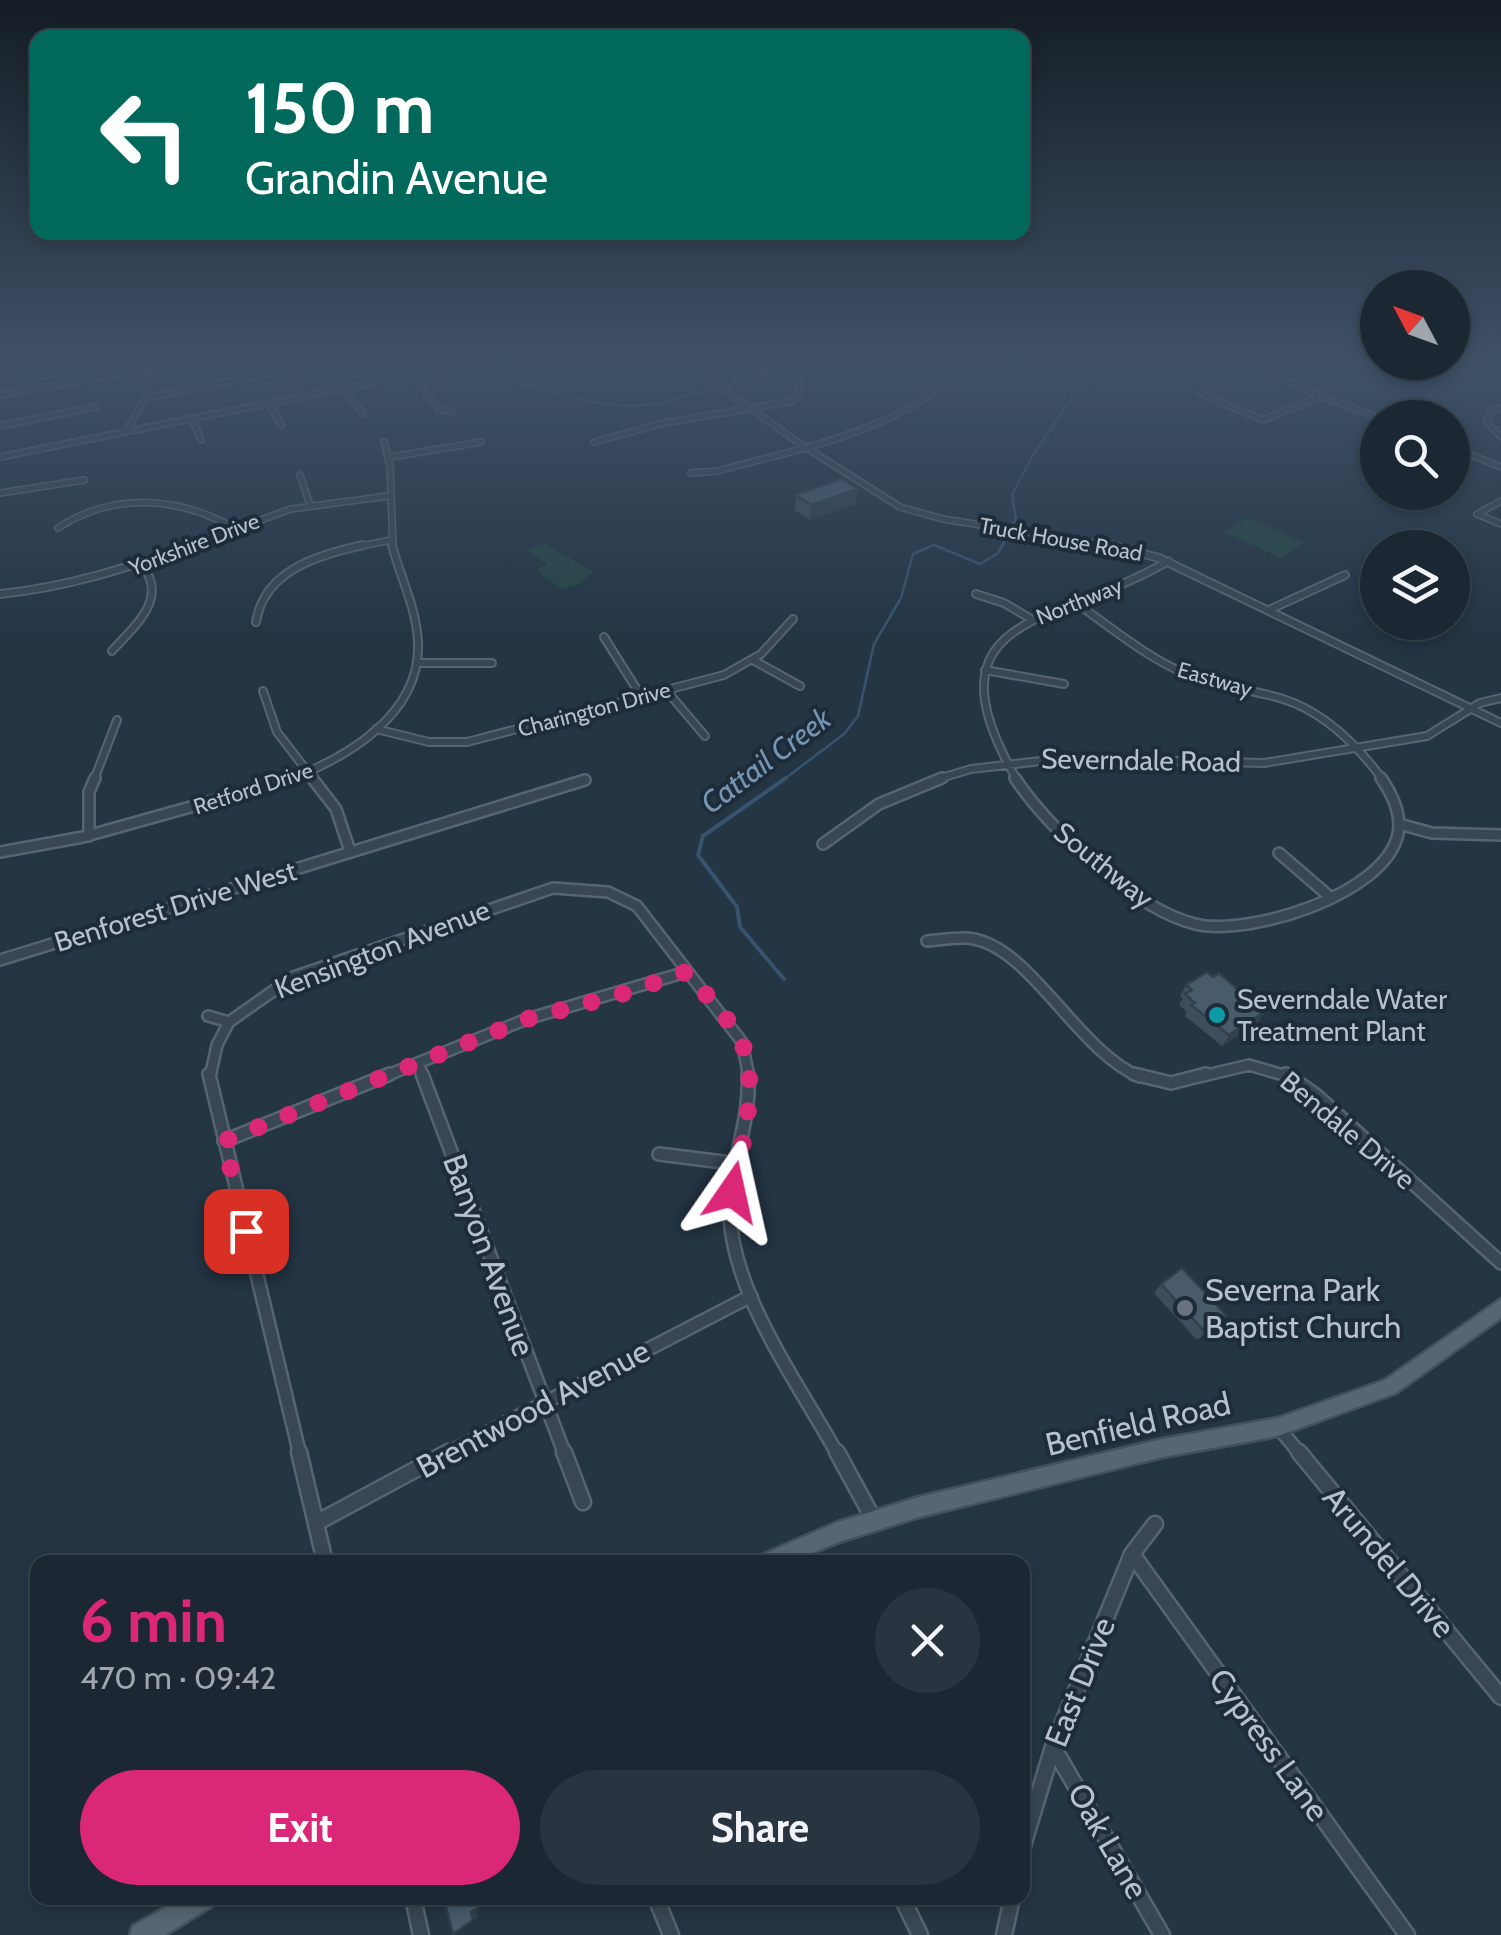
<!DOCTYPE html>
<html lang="en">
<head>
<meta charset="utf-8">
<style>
  :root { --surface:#1b2833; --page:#28343f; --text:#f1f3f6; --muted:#a0a6ac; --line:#39444e; --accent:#db2777 }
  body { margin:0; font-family:Cabin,sans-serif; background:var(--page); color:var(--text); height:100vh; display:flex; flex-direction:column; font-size:38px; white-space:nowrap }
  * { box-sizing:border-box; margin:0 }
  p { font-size:32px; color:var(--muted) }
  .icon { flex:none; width:55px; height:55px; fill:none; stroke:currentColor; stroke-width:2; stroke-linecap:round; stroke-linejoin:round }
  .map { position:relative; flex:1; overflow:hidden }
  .sheet { position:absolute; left:30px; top:1555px; width:1000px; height:350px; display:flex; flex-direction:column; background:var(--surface); border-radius:20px; box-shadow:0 5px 15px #0003,0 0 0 2px var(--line) }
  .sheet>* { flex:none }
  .top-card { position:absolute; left:30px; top:30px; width:1000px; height:210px; border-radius:20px; box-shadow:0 5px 15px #0003,0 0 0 2px var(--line); background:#00695c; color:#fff; overflow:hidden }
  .needle { width:65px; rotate:311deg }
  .buttons { position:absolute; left:1360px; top:270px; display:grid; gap:20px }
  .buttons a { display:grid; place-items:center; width:110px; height:110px; border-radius:50%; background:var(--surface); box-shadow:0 5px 15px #0003,0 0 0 2px var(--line); font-size:50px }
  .pin { position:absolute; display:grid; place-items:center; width:85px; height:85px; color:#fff; margin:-42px; border-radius:20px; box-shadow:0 5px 15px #0006 }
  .me { position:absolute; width:110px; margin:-55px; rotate:11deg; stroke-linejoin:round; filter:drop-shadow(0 0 8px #0008) }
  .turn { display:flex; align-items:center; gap:35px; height:210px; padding:0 50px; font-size:45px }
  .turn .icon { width:130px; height:130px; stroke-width:2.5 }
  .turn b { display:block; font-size:70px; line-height:85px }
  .round { display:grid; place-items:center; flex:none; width:105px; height:105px; border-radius:52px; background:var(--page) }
  .head { display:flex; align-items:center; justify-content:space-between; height:170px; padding:0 50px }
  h1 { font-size:60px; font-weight:700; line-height:75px; color:var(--accent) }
  .button { display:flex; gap:20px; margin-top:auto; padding:20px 50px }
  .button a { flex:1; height:115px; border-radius:60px; background:var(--accent); color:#fff; font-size:40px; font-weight:700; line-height:115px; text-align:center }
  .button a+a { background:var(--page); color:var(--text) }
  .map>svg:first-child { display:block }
</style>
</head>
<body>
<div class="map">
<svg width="1501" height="1935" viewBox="0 0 1501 1935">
  <rect width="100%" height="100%" fill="#243544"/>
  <path fill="#264545" d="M 1249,518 L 1305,543 L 1281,558 L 1224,532 Z
    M 545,543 L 593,572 L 579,584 L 561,589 L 536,570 L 547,564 L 527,550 Z"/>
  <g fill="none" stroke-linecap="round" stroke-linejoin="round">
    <path stroke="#37536d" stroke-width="2.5" d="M 479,379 C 532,381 581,406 635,406 C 661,406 687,395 712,389
      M 727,385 L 762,371 L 783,369
      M 1012,525 L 1016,519 L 1012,495 L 1033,455 L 1072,398 L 1118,364
      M 783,780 L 844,734 L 858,716 L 874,644 L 901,598 L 913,554 L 934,545 L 980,564 L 998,553 L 1009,534"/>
    <path stroke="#37536d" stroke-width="4" d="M 784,979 L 740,927 L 737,907 L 698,855 L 703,836 L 786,778"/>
    <g stroke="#576471" stroke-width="8">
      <path id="street-far4" d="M 688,364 L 802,445 L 900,507 L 943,519 L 1126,548
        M 1262,364 L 1289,383 L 1378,418
        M 0,370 L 32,364
        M 412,375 L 439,408 L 453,413
        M 736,379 L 774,364
        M 343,388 L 363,414
        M 1200,393 L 1263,420 L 1321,396
        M 0,395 L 173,364
        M 269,403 L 281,425
        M 1501,407 L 1490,412 L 1486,421 L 1501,437
        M 192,419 L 201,440
        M 0,426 L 96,407
        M 126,432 L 145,398 L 319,364
        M 384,442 L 390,466 L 393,548
        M 594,442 L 664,423 L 793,401 L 799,395 L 799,376 L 785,364
        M 1452,447 L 1501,467
        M 0,457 L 444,368
        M 391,457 L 481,442
        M 691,473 L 718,471 C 804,447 902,432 965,364
        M 300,475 L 310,505
        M 0,493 L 84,480
        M 1501,501 L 1477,514 L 1501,524
        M 58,528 C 113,492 178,496 234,528
        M 184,548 L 291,509 L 388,496
        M 351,548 L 391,540"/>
    </g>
    <g stroke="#576471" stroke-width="10">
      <path id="street-far3" d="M 1110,545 L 1159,558 L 1501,723
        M 0,594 C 68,587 127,568 191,545
        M 976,594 L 1004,603 L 1031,619
        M 1076,603 C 1112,628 1146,657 1186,674 C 1217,687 1251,689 1283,699 C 1324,712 1358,746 1383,780
        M 1269,610 L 1345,575
        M 256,622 C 264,571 317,555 363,545
        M 604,637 L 641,696
        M 112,651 C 135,625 169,599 142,565
        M 753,660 L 800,686
        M 417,663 L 492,663
        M 985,670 L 1064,684
        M 666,690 L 705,736
        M 263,691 L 277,732 L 314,780
        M 376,729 L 429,742 L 467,742 L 724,675 L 761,654 L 793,619
        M 94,780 L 117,720
        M 288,780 C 346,758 421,715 418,643 C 417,609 400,577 392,545
        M 934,780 L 971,769 L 1067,758 L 1264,763 L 1427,736 L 1480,703 L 1501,698
        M 1017,780 C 918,609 1063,625 1168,561"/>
    </g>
    <g stroke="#576471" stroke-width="14">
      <path id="street-far2" d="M 312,778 L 336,809 L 350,851
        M 1015,778 C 1048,829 1135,909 1195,924 C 1248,937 1385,895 1398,834 C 1402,814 1392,794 1381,778
        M 1399,824 L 1432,833 L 1501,835
        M 89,836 L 89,792 L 95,778
        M 823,844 L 879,804 L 942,778
        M 0,852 L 83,837 L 294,778
        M 1279,853 L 1330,897
        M 927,941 C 941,940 960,936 974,939 C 1032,950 1078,1051 1140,1077
        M 0,960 L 585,780
        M 208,1016 L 229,1022
        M 418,1063 L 423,1077
        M 210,1077 L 217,1045 L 229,1022 L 293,977 L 553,888 L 608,892 L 637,906 L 742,1042 L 749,1077
        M 383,1077 L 527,1019 L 686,972
        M 1199,1077 L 1249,1065 L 1290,1077"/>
    </g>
    <g stroke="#576471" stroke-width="16">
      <path id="street-far1" d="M 209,1074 L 300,1455
        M 422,1074 L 565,1455
        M 748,1074 C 751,1119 732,1160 730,1203 C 726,1286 799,1384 838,1455
        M 1134,1074 L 1171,1083 L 1206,1074
        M 1286,1074 L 1316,1095 L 1501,1263
        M 224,1141 L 390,1074
        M 659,1154 L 739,1164
        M 1278,1427 L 1301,1455
        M 444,1455 L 751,1296"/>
    </g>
    <g stroke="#576471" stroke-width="19">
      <path id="street" d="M 299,1452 L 325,1562
        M 564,1452 L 583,1502
        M 837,1452 L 874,1520
        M 1299,1452 L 1501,1697
        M 316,1523 L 448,1452
        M 1132,1554 L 1407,1935
        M 1053,1747 L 1162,1935
        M 1022,1849 L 1053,1747 L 1132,1554 L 1155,1524
        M 413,1898 L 421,1935
        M 656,1898 L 671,1935
        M 902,1898 L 920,1935
        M 1004,1935 L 1012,1898"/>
    </g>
    <g stroke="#576471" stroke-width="6">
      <path id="secondary" d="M 162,364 L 168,364 L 164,367 Z"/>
    </g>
    <g stroke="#43505d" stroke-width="5">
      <path id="primary" d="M 1501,1299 L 1501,1318 L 1396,1393 L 1278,1436 L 1163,1457 L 919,1517 L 839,1542 L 791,1562 L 759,1562 L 762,1555 L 838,1522 L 919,1497 L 1163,1439 L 1278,1418 L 1385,1380 Z
        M 182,1898 L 216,1898 L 212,1906 L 165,1935 L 130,1935 L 133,1926 Z"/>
    </g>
    <use href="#street-far4" stroke="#394754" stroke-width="5"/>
    <use href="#street-far3" stroke="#394754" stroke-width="6"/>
    <use href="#street-far2" stroke="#394754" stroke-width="9"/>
    <use href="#street-far1" stroke="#394754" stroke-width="11"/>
    <use href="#street" stroke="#394754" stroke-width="14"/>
    <use href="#secondary" fill="#475667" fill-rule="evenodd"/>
    <use href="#primary" fill="#576674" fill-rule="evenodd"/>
  </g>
  <path fill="#3e4e5c" d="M 858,489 L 856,504 L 810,520 L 795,510 L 796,495 Z
    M 1186,985 L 1264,1012 L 1257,1023 L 1222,1046 L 1185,1016 L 1187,1012 L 1179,1005 L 1183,998 L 1180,996 Z
    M 1161,1284 L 1218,1324 L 1197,1340 L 1154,1293 Z"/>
  <path fill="#32404b" d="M 858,489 L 856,504 L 810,520 L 811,505 Z
    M 1264,1012 L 1257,1023 L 1222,1046 L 1229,1035 Z
    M 494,1898 L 495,1898 L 476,1910 L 478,1918 L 453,1934 L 471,1912 Z"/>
  <path fill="#485b6b" stroke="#32404b" stroke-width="2.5" d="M 842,479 L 858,489 L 811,505 L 796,495 Z
    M 1207,972 L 1213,977 L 1219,973 L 1264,1012 L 1229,1035 L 1191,1005 L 1195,1003 L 1185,994 L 1192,990 L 1186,985 Z
    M 1182,1268 L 1226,1315 L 1205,1332 L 1161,1284 Z
    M 444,1898 L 494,1898 L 471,1912 L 473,1920 L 453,1934 Z"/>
  <linearGradient id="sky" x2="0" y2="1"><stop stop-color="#141d25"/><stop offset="0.57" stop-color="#3f5167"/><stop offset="1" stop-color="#3f5167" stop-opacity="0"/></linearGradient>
  <rect width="1501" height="635" fill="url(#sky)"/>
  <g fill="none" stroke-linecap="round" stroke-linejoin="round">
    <path stroke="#db2777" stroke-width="18" stroke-dasharray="0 32.4" d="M 246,1231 L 224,1141 L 527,1019 L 622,994 L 686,972 C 705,994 731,1019 743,1046 C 759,1082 741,1155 732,1192"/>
  </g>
  <circle fill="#0f9aa8" stroke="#1e2c39" stroke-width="4" cx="1217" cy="1015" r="10"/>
  <circle fill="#6b7280" stroke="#1e2c39" stroke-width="4" cx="1185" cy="1308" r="10"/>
  <g text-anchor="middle" stroke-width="8" stroke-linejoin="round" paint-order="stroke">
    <g font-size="22" fill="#b6c1cd" stroke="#1e2c39">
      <text transform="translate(1061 539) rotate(10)" y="8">Truck House Road</text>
      <text transform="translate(194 544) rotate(-21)" y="8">Yorkshire Drive</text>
      <text transform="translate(1079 601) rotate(-22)" y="8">Northway</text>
      <text transform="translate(1215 679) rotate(16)" y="8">Eastway</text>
      <text transform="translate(594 709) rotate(-15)" y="8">Charington Drive</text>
      <text transform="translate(253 788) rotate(-18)" y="8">Retford Drive</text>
    </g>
    <g font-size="28" fill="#b6c1cd" stroke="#1e2c39">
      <text transform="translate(1141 760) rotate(1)" y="10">Severndale Road</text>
      <text transform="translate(1104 865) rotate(39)" y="10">Southway</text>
      <text transform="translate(175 906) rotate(-17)" y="10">Benforest Drive West</text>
      <text transform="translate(382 949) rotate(-21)" y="10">Kensington Avenue</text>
      <text transform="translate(1348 1130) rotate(40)" y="10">Bendale Drive</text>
    </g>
    <g font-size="28" fill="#b6c1cd" stroke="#1e2c39" text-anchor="start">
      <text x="1237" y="1009">Severndale Water<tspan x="1237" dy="32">Treatment Plant</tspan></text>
    </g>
    <g font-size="30" font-style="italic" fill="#7496b3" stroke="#1e2c39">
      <text transform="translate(766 761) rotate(-37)" y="10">Cattail Creek</text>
    </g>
    <g font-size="32" fill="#b6c1cd" stroke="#1e2c39">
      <text transform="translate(489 1255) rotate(70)" y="11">Banyon Avenue</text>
      <text transform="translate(533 1409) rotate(-28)" y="11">Brentwood Avenue</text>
      <text transform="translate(1138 1424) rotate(-13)" y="11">Benfield Road</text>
      <text transform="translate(1389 1562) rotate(50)" y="11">Arundel Drive</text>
      <text transform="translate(1080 1682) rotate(-68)" y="11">East Drive</text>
      <text transform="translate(1269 1745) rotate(54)" y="11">Cypress Lane</text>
      <text transform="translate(1108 1841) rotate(60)" y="11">Oak Lane</text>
    </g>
    <g font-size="32" fill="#b6c1cd" stroke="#1e2c39" text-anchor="start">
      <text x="1205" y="1301">Severna Park<tspan x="1205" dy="37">Baptist Church</tspan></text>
    </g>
  </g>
</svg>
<div class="buttons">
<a><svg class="needle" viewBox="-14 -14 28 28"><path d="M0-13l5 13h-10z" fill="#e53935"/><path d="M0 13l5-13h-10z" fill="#a0a6ac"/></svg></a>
<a><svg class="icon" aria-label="search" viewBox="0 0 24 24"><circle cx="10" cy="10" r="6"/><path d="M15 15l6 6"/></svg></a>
<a><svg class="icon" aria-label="layers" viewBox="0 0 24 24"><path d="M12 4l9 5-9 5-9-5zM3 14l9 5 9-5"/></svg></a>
</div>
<div class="pin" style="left:246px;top:1231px;background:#d93025"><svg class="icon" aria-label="arrive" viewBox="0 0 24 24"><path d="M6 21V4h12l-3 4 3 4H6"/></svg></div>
<svg class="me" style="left:732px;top:1192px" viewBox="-20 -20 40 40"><path d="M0-17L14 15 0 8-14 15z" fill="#db2777" stroke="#fff" stroke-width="4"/></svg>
<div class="top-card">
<div class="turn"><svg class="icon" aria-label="left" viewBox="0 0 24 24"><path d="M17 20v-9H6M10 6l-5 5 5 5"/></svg><div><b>150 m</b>Grandin Avenue</div></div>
</div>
<section class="sheet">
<div class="head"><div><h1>6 min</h1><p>470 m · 09:42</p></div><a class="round"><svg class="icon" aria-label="close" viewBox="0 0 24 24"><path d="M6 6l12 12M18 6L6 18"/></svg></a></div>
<div class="button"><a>Exit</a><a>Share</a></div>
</section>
</div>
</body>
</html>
